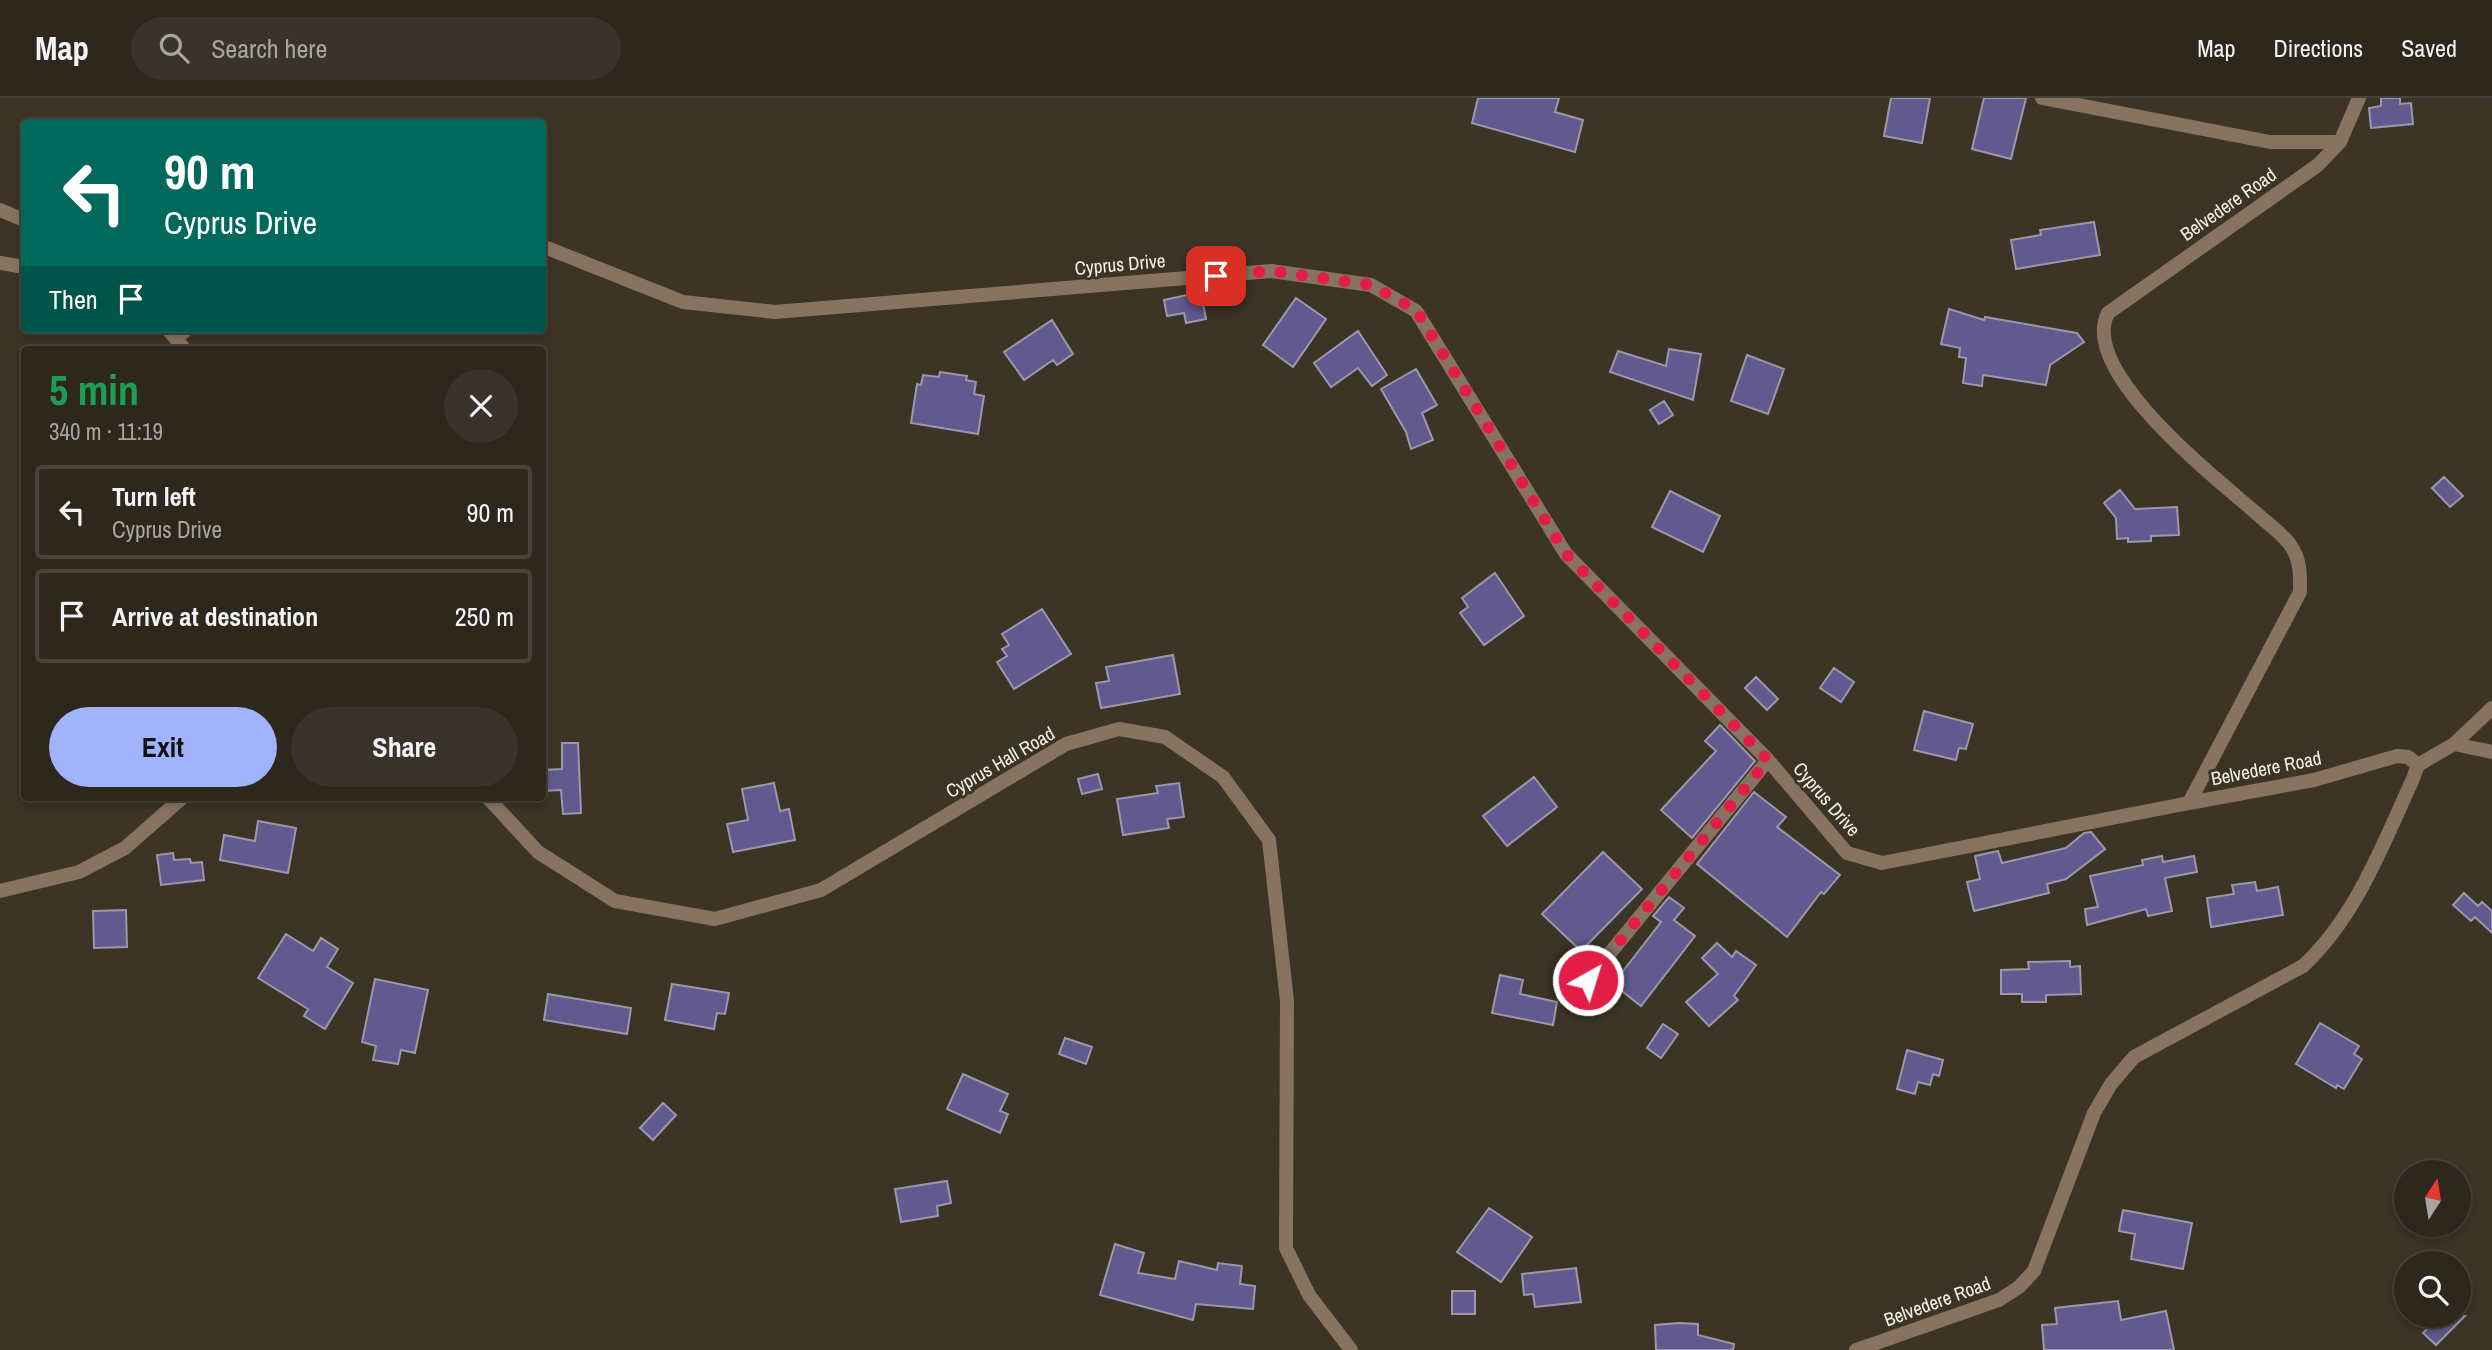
<!DOCTYPE html>
<html lang="en">
<head>
<meta charset="utf-8">
<style>
  :root { --surface:#2d271c; --page:#393329; --text:#f1f3f6; --muted:#a7a5a3; --line:#48443b; --accent:#a1b3fd }
  body { margin:0; font-family:"Archivo Narrow",sans-serif; background:var(--page); color:var(--text); height:100vh; display:flex; flex-direction:column; font-size:26px; white-space:nowrap }
  * { box-sizing:border-box; margin:0 }
  p { font-size:23px; color:var(--muted) }
  .icon { flex:none; width:38px; height:38px; fill:none; stroke:currentColor; stroke-width:2; stroke-linecap:round; stroke-linejoin:round }
  .map { position:relative; flex:1; overflow:hidden }
  .sheet { position:absolute; left:21px; top:248px; width:525px; height:455px; display:flex; flex-direction:column; background:var(--surface); border-radius:7px; box-shadow:0 4px 10px #0003,0 0 0 2px var(--line) }
  .sheet>* { flex:none }
  .banner { position:absolute; left:21px; top:21px; width:525px; height:214px; border-radius:7px; box-shadow:0 4px 10px #0003,0 0 0 2px var(--line); background:#00695c; color:#fff; overflow:hidden }
  .needle { width:46px; rotate:12deg }
  .tools { position:absolute; left:2394px; top:1062px; display:grid; gap:14px }
  .tools a { display:grid; place-items:center; width:77px; height:77px; border-radius:50%; background:var(--surface); box-shadow:0 4px 10px #0003,0 0 0 2px var(--line); font-size:35px }
  .pin { position:absolute; display:grid; place-items:center; width:60px; height:60px; color:#fff; margin:-30px; border-radius:14px; box-shadow:0 4px 10px #0006 }
  .me { position:absolute; width:77px; margin:-38px; rotate:39deg; stroke-linejoin:round; filter:drop-shadow(0 0 5px #0008) }
  .turn { display:flex; align-items:center; gap:24px; height:147px; padding:0 28px; font-size:32px }
  .turn .icon { width:91px; height:91px; stroke-width:2.5 }
  .turn b { display:block; font-size:49px; line-height:60px }
  .then { display:flex; align-items:center; height:66px; padding:0 28px; background:#0003; gap:14px; font-size:26px }
  .round { display:grid; place-items:center; flex:none; width:74px; height:74px; border-radius:37px; background:var(--page) }
  .summary { display:flex; align-items:center; justify-content:space-between; height:119px; padding:0 28px }
  h1 { font-size:42px; font-weight:700; line-height:52px; color:#1e9e55 }
  .primary-button { display:flex; gap:14px; margin-top:auto; padding:14px 28px }
  .primary-button a { flex:1; height:80px; border-radius:42px; background:var(--accent); color:#111; font-size:28px; font-weight:700; line-height:80px; text-align:center }
  .primary-button a+a { background:var(--page); color:var(--text) }
  ul { padding:0; list-style:none }
  li { display:flex; align-items:center; gap:21px; height:94px; margin:0 14px 10px; padding:0 14px; border:4px solid var(--line); border-radius:7px }
  li div { flex:1 }
  li b { display:block; font-size:26px }
  li em { font-style:normal }
  header { display:flex; align-items:center; gap:42px; box-sizing:border-box; height:98px; padding:0 35px; background:var(--surface); border-bottom:2px solid var(--line) }
  header strong { font-size:33px }
  nav { display:flex; gap:38px; margin-inline-start:auto; font-size:24px }
  .search { width:490px; height:63px; background:var(--page); display:flex; align-items:center; gap:18px; box-sizing:border-box; padding:0 24px; border-radius:38px; color:var(--muted); font-size:26px }
  .map>svg:first-child { display:block }
</style>
</head>
<body>
<header>
<strong>Map</strong>
<div class="search"><svg class="icon" aria-label="search" viewBox="0 0 24 24"><circle cx="10" cy="10" r="6"/><path d="M15 15l6 6"/></svg>Search here</div>
<nav><a>Map</a><a>Directions</a><a>Saved</a></nav>
</header>
<div class="map">
<svg width="2492" height="1252" viewBox="0 0 2492 1252">
  <rect width="100%" height="100%" fill="#3c3425"/>
  <path fill="#62598e" stroke="#9b98ab" stroke-width="2" d="M 1478,0 L 1559,0 L 1555,14 L 1583,22 L 1575,54 L 1472,25 Z
    M 1891,0 L 1930,0 L 1922,45 L 1884,38 Z
    M 1984,0 L 2026,0 L 2011,61 L 1972,51 Z
    M 2381,0 L 2400,0 L 2400,6 L 2411,5 L 2413,26 L 2371,30 L 2369,10 L 2381,8 Z
    M 2094,124 L 2100,157 L 2016,171 L 2011,142 L 2041,137 L 2040,132 Z
    M 1201,194 L 1206,221 L 1186,225 L 1184,215 L 1167,218 L 1164,202 Z
    M 1296,200 L 1326,221 L 1293,269 L 1263,247 Z
    M 1949,211 L 1984,222 L 1985,219 L 2077,235 L 2084,244 L 2050,267 L 2046,287 L 1983,277 L 1982,288 L 1963,285 L 1966,260 L 1959,259 L 1960,250 L 1941,246 Z
    M 1052,222 L 1073,256 L 1057,267 L 1053,262 L 1024,282 L 1004,254 Z
    M 1358,233 L 1387,277 L 1372,288 L 1358,270 L 1331,289 L 1314,265 Z
    M 1669,251 L 1701,256 L 1693,302 L 1610,274 L 1618,253 L 1666,268 Z
    M 1747,257 L 1784,271 L 1768,316 L 1731,303 Z
    M 1416,271 L 1437,307 L 1422,315 L 1433,342 L 1411,351 L 1406,334 L 1381,291 Z
    M 940,274 L 967,278 L 966,282 L 976,284 L 974,296 L 984,298 L 978,336 L 911,325 L 917,286 L 921,287 L 923,277 L 939,279 Z
    M 1664,303 L 1673,317 L 1659,326 L 1650,312 Z
    M 2444,379 L 2463,398 L 2450,409 L 2432,390 Z
    M 2120,392 L 2135,411 L 2177,409 L 2179,437 L 2151,438 L 2151,443 L 2128,444 L 2128,440 L 2117,441 L 2116,420 L 2104,405 Z
    M 1670,393 L 1720,418 L 1703,454 L 1652,429 Z
    M 1495,475 L 1524,518 L 1484,547 L 1460,515 L 1468,509 L 1462,500 Z
    M 1042,511 L 1071,556 L 1014,591 L 997,564 L 1007,558 L 1002,551 L 1009,547 L 1002,536 Z
    M 1173,557 L 1180,596 L 1101,610 L 1096,585 L 1109,583 L 1106,569 Z
    M 1834,570 L 1854,584 L 1841,604 L 1820,590 Z
    M 1756,579 L 1778,601 L 1767,612 L 1745,590 Z
    M 1924,613 L 1973,626 L 1966,651 L 1959,650 L 1956,662 L 1914,652 Z
    M 1720,627 L 1755,663 L 1692,740 L 1661,712 L 1716,653 L 1705,643 Z
    M 562,645 L 578,645 L 581,715 L 563,716 L 561,692 L 542,693 L 542,672 L 562,671 Z
    M 1098,676 L 1102,691 L 1082,696 L 1078,681 Z
    M 1534,679 L 1557,709 L 1507,748 L 1483,718 Z
    M 774,685 L 780,713 L 789,711 L 795,742 L 733,754 L 727,726 L 748,722 L 742,691 Z
    M 1179,685 L 1184,719 L 1167,721 L 1169,730 L 1123,737 L 1117,701 L 1158,695 L 1156,688 Z
    M 1754,694 L 1786,719 L 1777,729 L 1840,777 L 1824,796 L 1821,794 L 1787,839 L 1697,766 Z
    M 258,723 L 296,730 L 288,775 L 220,762 L 224,737 L 255,743 Z
    M 2091,734 L 2105,751 L 2066,781 L 2047,786 L 2049,795 L 1974,813 L 1967,784 L 1980,781 L 1975,758 L 1998,753 L 2002,765 L 2066,750 L 2084,735 Z
    M 1603,754 L 1642,791 L 1581,853 L 1542,816 Z
    M 173,755 L 174,762 L 190,761 L 191,765 L 202,764 L 204,782 L 161,787 L 157,757 Z
    M 2162,758 L 2163,764 L 2194,758 L 2197,774 L 2165,780 L 2172,813 L 2148,818 L 2146,811 L 2087,827 L 2085,811 L 2098,809 L 2090,778 L 2143,767 L 2142,762 Z
    M 2255,784 L 2257,793 L 2278,789 L 2283,817 L 2211,829 L 2207,800 L 2234,796 L 2232,787 Z
    M 2464,795 L 2478,808 L 2482,804 L 2492,813 L 2492,835 L 2475,819 L 2471,823 L 2453,807 Z
    M 1669,799 L 1684,810 L 1674,822 L 1695,838 L 1641,908 L 1613,886 L 1661,824 L 1653,818 Z
    M 126,812 L 127,849 L 94,850 L 93,813 Z
    M 286,836 L 313,853 L 321,840 L 338,851 L 327,869 L 353,885 L 325,931 L 304,918 L 308,911 L 258,880 Z
    M 1717,845 L 1732,859 L 1736,853 L 1756,867 L 1734,898 L 1738,902 L 1709,928 L 1686,904 L 1718,876 L 1702,860 Z
    M 2070,863 L 2070,869 L 2080,868 L 2081,896 L 2046,897 L 2046,904 L 2022,904 L 2022,896 L 2001,896 L 2001,872 L 2029,871 L 2028,864 Z
    M 1500,877 L 1523,882 L 1520,896 L 1557,904 L 1553,927 L 1492,915 Z
    M 375,881 L 428,892 L 415,955 L 401,952 L 398,966 L 373,962 L 376,948 L 362,944 Z
    M 672,886 L 729,895 L 725,916 L 717,915 L 714,931 L 665,922 Z
    M 548,896 L 631,910 L 627,936 L 544,922 Z
    M 2320,925 L 2359,948 L 2354,956 L 2362,961 L 2344,991 L 2337,987 L 2336,990 L 2296,966 Z
    M 1663,926 L 1678,936 L 1661,960 L 1647,950 Z
    M 1065,940 L 1092,949 L 1086,966 L 1059,956 Z
    M 1907,952 L 1943,962 L 1939,978 L 1933,976 L 1930,987 L 1918,984 L 1915,996 L 1897,991 Z
    M 963,976 L 1008,996 L 1000,1013 L 1008,1016 L 1000,1035 L 947,1011 Z
    M 663,1005 L 676,1017 L 653,1042 L 640,1030 Z
    M 947,1083 L 951,1105 L 937,1108 L 938,1118 L 901,1124 L 895,1091 Z
    M 1489,1110 L 1532,1139 L 1501,1184 L 1457,1154 Z
    M 2123,1112 L 2192,1125 L 2183,1171 L 2131,1161 L 2135,1136 L 2119,1133 Z
    M 1115,1146 L 1144,1155 L 1138,1175 L 1175,1181 L 1179,1163 L 1217,1172 L 1218,1165 L 1242,1168 L 1240,1186 L 1255,1188 L 1253,1211 L 1196,1206 L 1193,1222 L 1100,1197 Z
    M 1576,1170 L 1581,1204 L 1535,1209 L 1533,1196 L 1524,1197 L 1522,1176 Z
    M 1452,1193 L 1475,1193 L 1475,1216 L 1452,1216 Z
    M 2118,1203 L 2121,1222 L 2166,1213 L 2174,1252 L 2044,1252 L 2042,1227 L 2057,1226 L 2055,1210 Z
    M 2440,1218 L 2465,1218 L 2436,1247 L 2423,1235 Z
    M 1679,1225 L 1698,1226 L 1698,1237 L 1734,1246 L 1733,1252 L 1656,1252 L 1655,1227 Z"/>
  <g fill="none" stroke-linecap="round" stroke-linejoin="round">
    <path stroke="#887360" stroke-width="14" d="M 2042,0 L 2270,44 L 2340,44
      M 0,112 L 24,122
      M 542,148 L 683,204 L 775,214 L 1271,173 L 1371,187 L 1416,213 L 1566,456 L 1768,662 L 1847,755 L 1882,765 L 2189,705
      M 0,165 L 24,169
      M 168,231 L 185,252
      M 176,240 L 187,231
      M 2454,646 L 2492,654
      M 2418,667 L 2454,646 L 2492,610
      M 488,700 L 538,754 L 615,803 L 715,821 L 821,792 L 1066,646 L 1119,631 L 1165,639 L 1223,679 L 1269,742 L 1287,903 L 1286,1150 L 1309,1197 L 1351,1252
      M 0,793 L 79,774 L 125,750 L 182,700
      M 1588,882 L 1768,662
      M 1856,1252 L 1999,1202 L 2019,1189 L 2034,1173 L 2094,1015 L 2111,986 L 2134,959 L 2303,868 C 2356,819 2383,746 2412,683 L 2418,667 L 2408,659 L 2397,658 L 2314,682 L 2189,705 L 2300,494 C 2300,477 2301,463 2291,448 C 2283,436 2267,425 2256,415 C 2216,380 2078,273 2108,215 L 2318,67 L 2340,44 L 2359,0"/>
  </g>
  <g fill="none" stroke-linecap="round" stroke-linejoin="round">
    <path stroke="#e11d48" stroke-width="12" stroke-dasharray="0 21.6" d="M 1216,178 L 1271,173 L 1371,187 L 1416,212 L 1566,456 L 1768,662 L 1588,882"/>
  </g>
  <g text-anchor="middle" stroke-width="6" stroke-linejoin="round" paint-order="stroke">
    <g font-size="19" fill="#f5f0e7" stroke="#3c3425">
      <text transform="translate(2228 106) rotate(-35)" y="7">Belvedere Road</text>
      <text transform="translate(1120 166) rotate(-5)" y="7">Cyprus Drive</text>
      <text transform="translate(1000 664) rotate(-30)" y="7">Cyprus Hall Road</text>
      <text transform="translate(2266 670) rotate(-11)" y="7">Belvedere Road</text>
      <text transform="translate(1827 701) rotate(49)" y="7">Cyprus Drive</text>
      <text transform="translate(1937 1203) rotate(-20)" y="7">Belvedere Road</text>
    </g>
  </g>
</svg>
<div class="tools">
<a><svg class="needle" viewBox="-14 -14 28 28"><path d="M0-13l5 13h-10z" fill="#e53935"/><path d="M0 13l5-13h-10z" fill="#a7a5a3"/></svg></a>
<a><svg class="icon" aria-label="search" viewBox="0 0 24 24"><circle cx="10" cy="10" r="6"/><path d="M15 15l6 6"/></svg></a>
</div>
<div class="pin" style="left:1216px;top:178px;background:#d93025"><svg class="icon" aria-label="arrive" viewBox="0 0 24 24"><path d="M6 21V4h12l-3 4 3 4H6"/></svg></div>
<svg class="me" style="left:1588px;top:882px" viewBox="-20 -20 40 40"><circle r="17" fill="#e11d48" stroke="#fff" stroke-width="3"/><path d="M0-11L8 9 0 5-8 9z" fill="#fff"/></svg>
<div class="banner">
<div class="turn"><svg class="icon" aria-label="left" viewBox="0 0 24 24"><path d="M17 20v-9H6M10 6l-5 5 5 5"/></svg><div><b>90 m</b>Cyprus Drive</div></div>
<div class="then">Then<svg class="icon" aria-label="arrive" viewBox="0 0 24 24"><path d="M6 21V4h12l-3 4 3 4H6"/></svg></div>
</div>
<section class="sheet">
<div class="summary"><div><h1>5 min</h1><p>340 m · 11:19</p></div><a class="round"><svg class="icon" aria-label="close" viewBox="0 0 24 24"><path d="M6 6l12 12M18 6L6 18"/></svg></a></div>
<ul>
<li><svg class="icon" aria-label="left" viewBox="0 0 24 24"><path d="M17 20v-9H6M10 6l-5 5 5 5"/></svg><div><b>Turn left</b><p>Cyprus Drive</p></div><em>90 m</em></li>
<li><svg class="icon" aria-label="arrive" viewBox="0 0 24 24"><path d="M6 21V4h12l-3 4 3 4H6"/></svg><div><b>Arrive at destination</b></div><em>250 m</em></li>
</ul>
<div class="primary-button"><a>Exit</a><a>Share</a></div>
</section>
</div>
</body>
</html>
